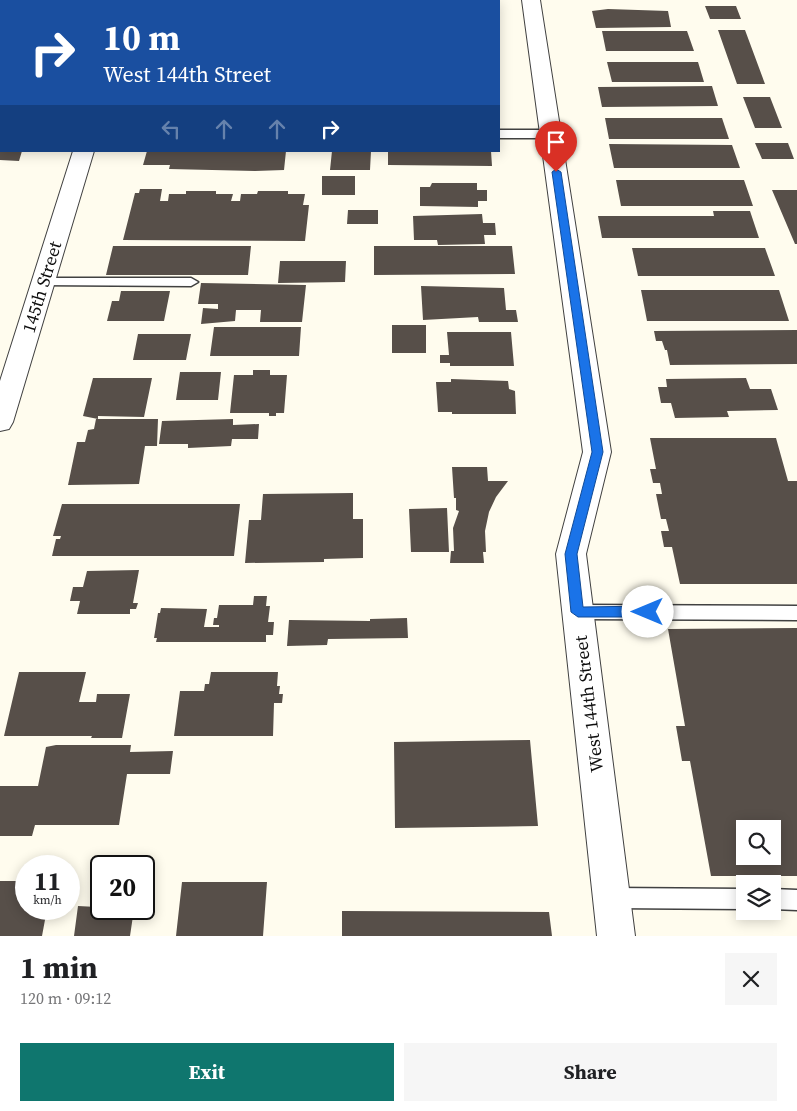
<!DOCTYPE html>
<html lang="en">
<head>
<meta charset="utf-8">
<style>
  :root { --surface:#fff; --page:#f6f6f6; --text:#202124; --muted:#757577; --accent:#0f766e }
  body { margin:0; font-family:"Source Serif 4",serif; background:var(--page); color:var(--text); height:100vh; display:flex; flex-direction:column; font-size:19px; white-space:nowrap }
  * { box-sizing:border-box; margin:0 }
  p { font-size:16px; color:var(--muted) }
  .icon { flex:none; width:28px; height:28px; fill:none; stroke:currentColor; stroke-width:2; stroke-linecap:round; stroke-linejoin:round }
  .map { position:relative; height:936px; overflow:hidden }
  .drawer { display:flex; flex-direction:column; background:var(--surface); flex:1 }
  .drawer>* { flex:none }
  .hud { position:absolute; left:0px; top:0px; width:500px; height:152px; box-shadow:0 2px 12px #0003; background:#1a4fa0; color:#fff; overflow:hidden }
  .controls { position:absolute; left:736px; top:820px; display:grid; gap:10px }
  .controls a { display:grid; place-items:center; width:45px; height:45px; border-radius:0px; background:var(--surface); box-shadow:0 2px 12px #0003; font-size:25px }
  .speed { position:absolute; left:15px; top:855px; display:flex; gap:10px; font-size:25px; font-weight:700; text-align:center }
  .speed>* { display:grid; place-content:center; width:65px; height:65px; border-radius:50%; background:var(--surface); box-shadow:0 2px 12px #0003; line-height:1 }
  .speed small { font-size:12px; font-weight:400 }
  .speed .limit { border:2px solid #111; border-radius:8px; background:#fff; color:#111 }
  .pin { position:absolute; display:grid; place-items:center; width:42px; height:42px; color:#fff; margin:-51px -21px; border-radius:50% 50% 50% 0; rotate:-45deg; box-shadow:0 0 5px #0007 }
  .pin .icon { rotate:45deg }
  .me { position:absolute; width:55px; margin:-28px; rotate:270deg; stroke-linejoin:round; filter:drop-shadow(0 0 4px #0008) }
  .turn { display:flex; align-items:center; gap:18px; height:105px; padding:0 20px; font-size:22px }
  .turn .icon { width:65px; height:65px; stroke-width:2.5 }
  .turn b { display:block; font-size:35px; line-height:42px }
  .lanes { display:flex; align-items:center; height:48px; padding:0 20px; background:#0003; justify-content:center; gap:25px; direction:ltr }
  .lanes .off { opacity:.35 }
  .round { display:grid; place-items:center; flex:none; width:52px; height:52px; border-radius:0px; background:var(--page) }
  .head { display:flex; align-items:center; justify-content:space-between; height:85px; padding:0 20px }
  h1 { font-size:30px; font-weight:700; line-height:38px }
  .cta { display:flex; gap:10px; margin-top:auto; padding:10px 20px }
  .cta a { flex:1; height:58px; border-radius:0px; background:var(--accent); color:#fff; font-size:20px; font-weight:700; line-height:58px; text-align:center }
  .cta a+a { background:var(--page); color:var(--text) }
  .map>svg:first-child { display:block }
</style>
</head>
<body>
<div class="map">
<svg width="797" height="936" viewBox="0 0 797 936">
  <rect width="100%" height="100%" fill="#fffcee"/>
  <path fill="#574f49" fill-rule="evenodd" d="M 705,6 L 736,6 L 741,19 L 710,19 Z
    M 608,9 L 668,11 L 671,27 L 596,28 L 592,11 Z
    M 718,30 L 745,30 L 765,84 L 737,84 Z
    M 602,31 L 687,31 L 694,51 L 606,51 Z
    M 607,62 L 698,62 L 704,82 L 612,82 Z
    M 712,86 L 718,106 L 602,107 L 598,87 Z
    M 743,97 L 770,97 L 782,128 L 755,128 Z
    M 605,118 L 722,118 L 729,139 L 609,139 Z
    M 755,143 L 788,143 L 794,159 L 762,159 Z
    M 609,144 L 732,145 L 740,168 L 614,168 Z
    M 0,151 L 22,151 L 19,161 L 0,160 Z
    M 147,151 L 286,151 L 284,170 L 255,171 L 169,169 L 170,165 L 143,165 Z
    M 332,151 L 371,151 L 370,170 L 330,170 Z
    M 388,151 L 491,151 L 492,166 L 388,165 Z
    M 322,176 L 355,176 L 355,195 L 322,195 Z
    M 616,180 L 744,180 L 753,206 L 621,206 Z
    M 432,183 L 477,183 L 477,190 L 487,190 L 487,201 L 478,201 L 478,207 L 420,206 L 420,187 L 430,187 Z
    M 140,189 L 162,189 L 160,201 L 168,201 L 169,194 L 186,194 L 186,191 L 216,191 L 216,194 L 233,194 L 231,201 L 240,201 L 241,194 L 257,194 L 258,191 L 288,191 L 288,194 L 305,194 L 303,205 L 309,205 L 305,241 L 123,240 L 135,193 L 139,193 Z
    M 772,190 L 797,190 L 797,244 L 795,244 Z
    M 348,210 L 378,210 L 378,224 L 347,224 Z
    M 713,211 L 750,211 L 759,238 L 602,238 L 598,216 L 714,216 Z
    M 482,214 L 483,223 L 495,223 L 496,235 L 484,235 L 485,244 L 438,245 L 437,240 L 414,240 L 413,216 Z
    M 113,246 L 251,246 L 248,275 L 106,275 Z
    M 374,246 L 512,246 L 515,274 L 374,275 Z
    M 632,248 L 765,248 L 775,276 L 638,276 Z
    M 280,261 L 346,261 L 345,282 L 278,283 Z
    M 201,283 L 306,285 L 302,322 L 260,322 L 261,310 L 236,310 L 235,321 L 201,324 L 203,308 L 218,309 L 218,304 L 198,304 Z
    M 421,286 L 504,288 L 506,310 L 516,310 L 518,322 L 479,322 L 478,317 L 423,320 Z
    M 641,290 L 779,290 L 789,321 L 647,321 Z
    M 121,291 L 170,291 L 164,321 L 107,321 L 112,301 L 119,301 Z
    M 392,325 L 426,325 L 426,353 L 392,353 Z
    M 214,327 L 301,327 L 299,356 L 210,356 Z
    M 797,330 L 797,364 L 670,365 L 667,350 L 665,350 L 662,341 L 656,341 L 654,331 Z
    M 447,332 L 511,332 L 514,366 L 450,366 L 450,363 L 440,363 L 440,355 L 449,355 Z
    M 138,334 L 191,334 L 186,360 L 133,360 Z
    M 253,370 L 270,370 L 270,375 L 287,375 L 284,413 L 276,413 L 276,416 L 269,416 L 269,413 L 230,413 L 234,375 L 253,375 Z
    M 180,372 L 221,372 L 218,400 L 176,400 Z
    M 93,378 L 152,378 L 144,417 L 98,416 L 98,419 L 83,416 Z
    M 746,378 L 750,389 L 771,389 L 778,410 L 727,411 L 729,417 L 675,418 L 671,403 L 661,403 L 658,387 L 667,387 L 666,379 Z
    M 451,379 L 508,381 L 509,389 L 515,391 L 516,414 L 452,414 L 452,412 L 438,412 L 436,382 L 451,382 Z
    M 96,419 L 158,419 L 157,446 L 145,446 L 139,484 L 68,485 L 77,442 L 85,442 L 88,430 L 94,429 Z
    M 233,419 L 233,425 L 259,424 L 258,439 L 232,439 L 231,446 L 188,448 L 188,444 L 159,444 L 162,421 Z
    M 650,438 L 776,438 L 788,481 L 797,481 L 797,584 L 680,584 L 672,547 L 664,547 L 661,531 L 669,531 L 666,519 L 661,519 L 656,494 L 662,494 L 660,483 L 653,483 L 650,469 L 656,469 Z
    M 452,467 L 487,467 L 488,481 L 508,481 L 496,497 L 489,512 L 485,531 L 486,552 L 483,552 L 484,563 L 450,563 L 451,551 L 454,551 L 453,528 L 459,511 L 456,510 L 456,498 L 454,498 Z
    M 353,493 L 353,519 L 363,519 L 363,558 L 324,559 L 324,562 L 245,563 L 249,520 L 261,520 L 263,494 Z
    M 62,504 L 240,504 L 234,556 L 52,556 L 56,539 L 60,539 L 61,536 L 53,536 Z
    M 447,508 L 449,552 L 411,552 L 409,509 Z
    M 139,570 L 133,603 L 138,603 L 136,609 L 130,609 L 130,614 L 77,614 L 80,601 L 70,601 L 73,587 L 83,587 L 87,571 Z
    M 254,596 L 267,596 L 266,606 L 270,606 L 268,622 L 274,622 L 273,635 L 266,635 L 266,642 L 156,642 L 157,638 L 154,638 L 158,613 L 160,613 L 161,608 L 207,609 L 204,627 L 219,627 L 219,625 L 213,625 L 214,618 L 217,618 L 219,605 L 253,605 Z
    M 407,618 L 408,638 L 328,639 L 327,645 L 287,646 L 289,620 L 370,621 L 370,619 Z
    M 797,628 L 797,876 L 711,876 L 690,761 L 682,761 L 676,726 L 685,726 L 668,629 ZM 745,829 L 772,829 L 772,856 L 745,856 Z
    M 19,672 L 86,672 L 79,702 L 96,702 L 97,694 L 130,694 L 122,738 L 91,738 L 92,736 L 4,736 Z
    M 211,672 L 278,672 L 277,686 L 280,686 L 279,694 L 283,694 L 282,703 L 274,703 L 273,736 L 174,736 L 180,691 L 204,691 L 205,684 L 209,684 Z
    M 530,740 L 538,826 L 395,828 L 394,742 Z
    M 56,745 L 131,745 L 130,752 L 173,751 L 170,774 L 127,774 L 119,825 L 35,825 L 32,836 L 0,836 L 0,786 L 38,786 L 46,747 Z
    M 0,881 L 26,881 L 26,909 L 47,909 L 42,936 L 0,936 Z
    M 182,882 L 267,882 L 263,936 L 176,936 Z
    M 78,906 L 134,909 L 130,936 L 74,936 Z
    M 342,911 L 549,912 L 552,936 L 342,936 Z"/>
  <g fill="none" stroke-linecap="round" stroke-linejoin="round">
    <g stroke="#414141" stroke-width="3">
      <path id="service" d="M 0,92 L 1,93 L 1,100 L 0,100 Z
        M 499,130 L 551,130 L 557,134 L 551,138 L 499,138 Z
        M 43,278 L 191,278 L 198,282 L 191,286 L 38,285 L 36,282 L 38,279 Z
        M 578,605 L 797,606 L 797,620 L 578,619 L 572,617 L 569,612 L 572,607 Z
        M 611,888 L 745,889 L 745,909 L 611,908 L 603,905 L 600,898 L 603,891 Z
        M 772,889 L 797,890 L 797,910 L 772,909 Z"/>
    </g>
    <g stroke="#414141" stroke-width="2">
      <path id="minor" d="M 122,0 L 140,0 L 140,1 L 122,1 Z
        M 522,0 L 540,0 L 611,452 L 586,554 L 635,936 L 597,936 L 556,554 L 583,452 Z
        M 73,151 L 94,151 L 13,422 L 9,429 L 0,431 L 0,381 Z"/>
    </g>
    <use href="#service" fill="#fff" fill-rule="evenodd"/>
    <use href="#minor" fill="#fff" fill-rule="evenodd"/>
  </g>
  <path fill="#1a73e8" stroke="#114b97" d="M 556,169 L 561,172 L 603,452 L 577,554 L 583,607 L 648,606 L 654,612 L 648,617 L 578,617 L 571,612 L 565,554 L 592,452 L 552,172 Z"/>
  <g text-anchor="middle" stroke-width="5" stroke-linejoin="round" paint-order="stroke">
    <g font-size="18" fill="#0e0e0e" stroke="#fff">
      <text transform="translate(42 287) rotate(-73)" y="6">145th Street</text>
      <text transform="translate(589 704) rotate(-97)" y="6">West 144th Street</text>
    </g>
  </g>
</svg>
<div class="controls">
<a><svg class="icon" aria-label="search" viewBox="0 0 24 24"><circle cx="10" cy="10" r="6"/><path d="M15 15l6 6"/></svg></a>
<a><svg class="icon" aria-label="layers" viewBox="0 0 24 24"><path d="M12 4l9 5-9 5-9-5zM3 14l9 5 9-5"/></svg></a>
</div>
<div class="speed"><div>11<small>km/h</small></div><div class="limit">20</div></div>
<div class="pin" style="left:556px;top:172px;background:#d93025"><svg class="icon" aria-label="arrive" viewBox="0 0 24 24"><path d="M6 21V4h12l-3 4 3 4H6"/></svg></div>
<svg class="me" style="left:648px;top:612px" viewBox="-20 -20 40 40"><circle r="19" fill="#fff"/><path d="M0-13L10 11 0 6-10 11z" fill="#1a73e8"/></svg>
<div class="hud">
<div class="turn"><svg class="icon" aria-label="right" viewBox="0 0 24 24"><path d="M7 20v-9h11M14 6l5 5-5 5"/></svg><div><b>10 m</b>West 144th Street</div></div>
<div class="lanes"><svg class="icon off" aria-label="left" viewBox="0 0 24 24"><path d="M17 20v-9H6M10 6l-5 5 5 5"/></svg><svg class="icon off" aria-label="ahead" viewBox="0 0 24 24"><path d="M12 20V5M6 11l6-6 6 6"/></svg><svg class="icon off" aria-label="ahead" viewBox="0 0 24 24"><path d="M12 20V5M6 11l6-6 6 6"/></svg><svg class="icon" aria-label="right" viewBox="0 0 24 24"><path d="M7 20v-9h11M14 6l5 5-5 5"/></svg></div>
</div>
</div>
<section class="drawer">
<div class="head"><div><h1>1 min</h1><p>120 m · 09:12</p></div><a class="round"><svg class="icon" aria-label="close" viewBox="0 0 24 24"><path d="M6 6l12 12M18 6L6 18"/></svg></a></div>
<div class="cta"><a>Exit</a><a>Share</a></div>
</section>
</body>
</html>
